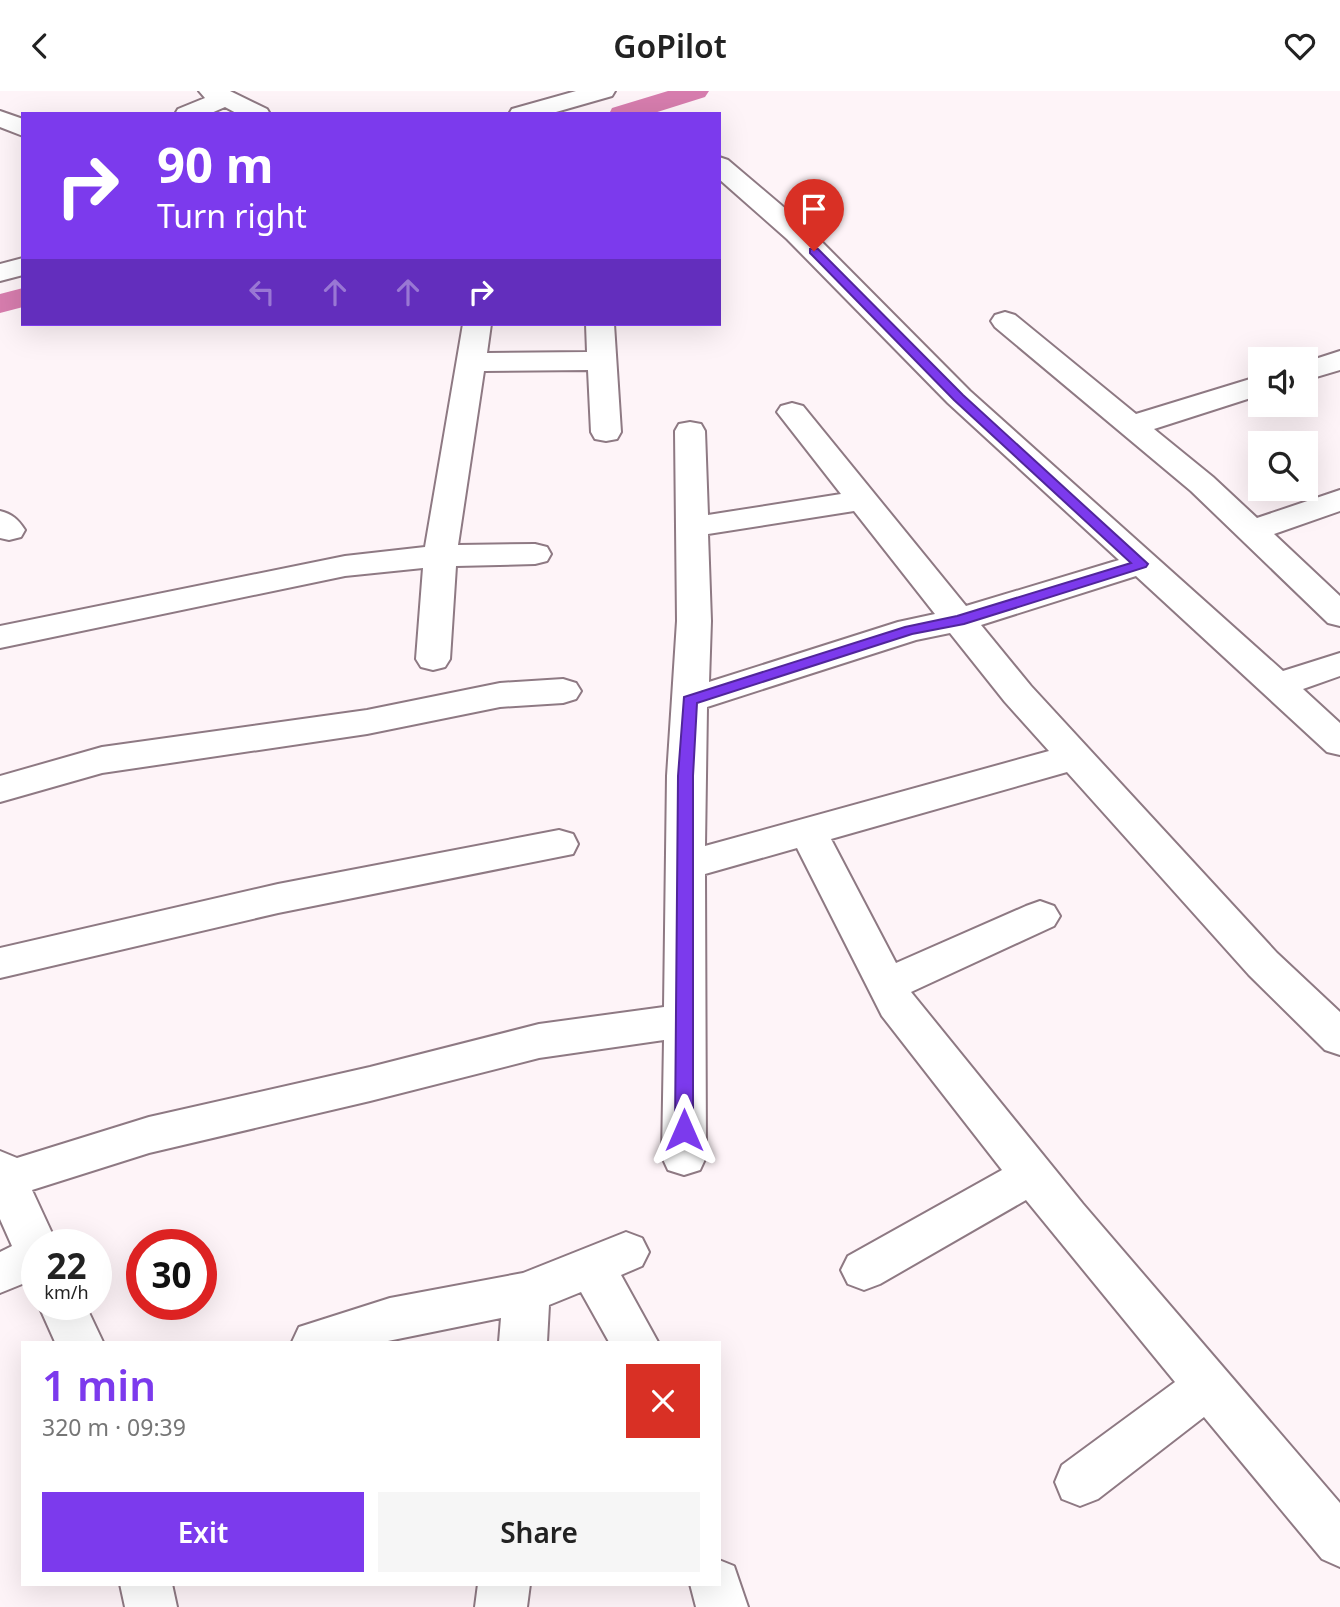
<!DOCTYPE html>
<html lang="en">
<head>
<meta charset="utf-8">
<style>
  :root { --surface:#fff; --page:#f6f6f6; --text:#222; --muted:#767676; --accent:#7c3aed }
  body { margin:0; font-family:"Noto Sans",sans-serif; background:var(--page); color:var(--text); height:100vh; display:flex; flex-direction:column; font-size:26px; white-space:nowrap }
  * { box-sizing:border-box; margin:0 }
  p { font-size:23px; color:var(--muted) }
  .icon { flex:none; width:38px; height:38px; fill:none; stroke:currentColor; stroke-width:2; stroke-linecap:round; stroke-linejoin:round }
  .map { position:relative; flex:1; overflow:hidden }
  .drawer { position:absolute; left:21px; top:1250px; width:700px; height:245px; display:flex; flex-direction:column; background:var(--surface); border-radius:0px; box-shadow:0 7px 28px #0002 }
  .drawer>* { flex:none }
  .banner { position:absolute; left:21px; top:21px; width:700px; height:214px; border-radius:0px; box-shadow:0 7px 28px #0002; background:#7c3aed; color:#fff; overflow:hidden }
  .buttons { position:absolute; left:1248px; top:256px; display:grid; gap:14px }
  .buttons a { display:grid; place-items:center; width:70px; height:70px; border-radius:0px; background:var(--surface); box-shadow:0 7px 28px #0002; font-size:35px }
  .speed { position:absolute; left:21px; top:1138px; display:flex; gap:14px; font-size:35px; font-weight:700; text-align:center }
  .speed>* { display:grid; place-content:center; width:91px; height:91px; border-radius:50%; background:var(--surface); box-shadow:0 7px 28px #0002; line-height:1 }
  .speed small { font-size:18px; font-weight:400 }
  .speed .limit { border:10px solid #d22; background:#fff; color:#111 }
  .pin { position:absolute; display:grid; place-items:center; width:60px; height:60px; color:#fff; margin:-72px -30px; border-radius:50% 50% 50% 0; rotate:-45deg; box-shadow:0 0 7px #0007 }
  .pin .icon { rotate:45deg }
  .me { position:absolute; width:77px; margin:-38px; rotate:0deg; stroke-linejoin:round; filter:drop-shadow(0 0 5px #0008) }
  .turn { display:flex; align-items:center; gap:24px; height:147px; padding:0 21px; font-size:32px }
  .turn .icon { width:91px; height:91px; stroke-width:2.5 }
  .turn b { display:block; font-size:49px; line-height:60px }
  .lanes { display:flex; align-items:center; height:66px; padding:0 21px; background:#0003; justify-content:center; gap:35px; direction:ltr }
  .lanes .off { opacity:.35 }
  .round { display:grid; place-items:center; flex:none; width:74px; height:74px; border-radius:0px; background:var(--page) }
  .summary { display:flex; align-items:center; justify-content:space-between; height:119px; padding:0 21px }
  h1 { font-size:42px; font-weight:600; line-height:52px; color:var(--accent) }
  .button { display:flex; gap:14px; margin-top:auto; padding:14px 21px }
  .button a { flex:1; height:80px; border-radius:0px; background:var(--accent); color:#fff; font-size:28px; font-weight:600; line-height:80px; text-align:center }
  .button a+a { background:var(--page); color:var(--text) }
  header { display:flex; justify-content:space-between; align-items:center; height:91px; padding:0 21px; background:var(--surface); font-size:32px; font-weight:600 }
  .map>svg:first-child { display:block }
</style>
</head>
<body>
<header><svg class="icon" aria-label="back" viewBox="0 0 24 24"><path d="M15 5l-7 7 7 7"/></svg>GoPilot<svg class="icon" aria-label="heart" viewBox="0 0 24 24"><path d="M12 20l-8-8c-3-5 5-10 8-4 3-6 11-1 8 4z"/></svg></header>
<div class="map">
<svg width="1340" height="1516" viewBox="0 0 1340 1516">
  <rect width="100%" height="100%" fill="#fef4f8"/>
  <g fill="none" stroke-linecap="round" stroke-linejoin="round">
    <path fill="#d77dae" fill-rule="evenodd" d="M 668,0 L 709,0 L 705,6 L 651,23 L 609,23 L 612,17 Z
      M 23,197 L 23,216 L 0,222 L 0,203 Z"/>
    <g stroke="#8e7983" stroke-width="4">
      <path id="minor" d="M 199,0 L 230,0 L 267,18 L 270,23 L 238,23 L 225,16 L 209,23 L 175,23 L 178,18 L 205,7 Z
        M 576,0 L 615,0 L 612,5 L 549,23 L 509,23 L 512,18 Z
        M 0,20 L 23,28 L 23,45 L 0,36 Z
        M 719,66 L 728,69 L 807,136 L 970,300 L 1283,580 L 1340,562 L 1340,585 L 1303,598 L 1340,632 L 1340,664 L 1327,661 L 1136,485 L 981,534 L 1031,595 L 1277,862 L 1340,921 L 1340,964 L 1325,959 L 1249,884 L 1067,681 L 831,748 L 896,872 L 1026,815 L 1040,810 L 1054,815 L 1060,825 L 1054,835 L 911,901 L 1083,1113 L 1340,1412 L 1340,1476 L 1322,1468 L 1204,1326 L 1098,1408 L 1080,1415 L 1062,1408 L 1055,1391 L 1062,1374 L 1175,1291 L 1026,1109 L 880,1193 L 864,1199 L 848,1193 L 841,1179 L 848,1165 L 1002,1079 L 882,925 L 797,757 L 705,783 L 706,1066 L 700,1079 L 684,1084 L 668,1079 L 662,1066 L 664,949 L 539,967 L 370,1010 L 149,1062 L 32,1099 L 57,1153 L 37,1153 L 37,1187 L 0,1202 L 0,1161 L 12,1155 L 0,1128 L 0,1060 L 17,1067 L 149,1026 L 370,976 L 539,933 L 664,916 L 667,685 L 677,530 L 675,340 L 679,333 L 690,331 L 701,333 L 705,340 L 708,424 L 841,403 L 777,321 L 781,315 L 792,312 L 803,315 L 966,515 L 1119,469 L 948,312 L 787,148 L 719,88 ZM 854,420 L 935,523 L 898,531 L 709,591 L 711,530 L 708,443 ZM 950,542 L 1005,611 L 1049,660 L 705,755 L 707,616 L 916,549 Z
        M 23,167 L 23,184 L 0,190 L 0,173 Z
        M 1005,221 L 1015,224 L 1136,323 L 1260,285 L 1260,304 L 1154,338 L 1213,386 L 1257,427 L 1340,399 L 1340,420 L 1274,443 L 1340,505 L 1340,535 L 1328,532 L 1191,400 L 995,236 L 991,230 L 995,224 Z
        M 463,233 L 491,233 L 487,262 L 587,261 L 586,233 L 614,233 L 621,341 L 617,348 L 606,350 L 595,348 L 591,341 L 588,279 L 484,280 L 458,454 L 535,453 L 547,456 L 551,463 L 547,470 L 535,473 L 456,475 L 450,568 L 445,576 L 433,579 L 421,576 L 416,568 L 423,477 L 345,485 L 0,557 L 0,535 L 345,465 L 425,456 Z
        M 1340,260 L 1340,279 L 1306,289 L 1306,271 Z
        M 0,420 C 12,423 18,428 25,439 L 21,446 L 9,449 L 0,447 Z
        M 563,588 L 576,592 L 581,600 L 576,608 L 563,612 L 500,616 L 367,643 L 102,682 L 0,711 L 0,685 L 102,656 L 367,619 L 500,592 Z
        M 559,739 L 573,743 L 578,753 L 573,763 L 278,822 L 0,887 L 0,857 L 278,793 Z
        M 626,1141 L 642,1147 L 649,1161 L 642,1175 L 621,1184 L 658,1251 L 609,1251 L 581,1201 L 549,1214 L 547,1251 L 499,1251 L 501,1227 L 383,1251 L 292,1251 L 299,1236 L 390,1207 L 523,1182 Z
        M 38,1213 L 85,1213 L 103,1251 L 55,1251 Z
        M 719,1469 L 734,1475 L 748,1516 L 696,1516 L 690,1493 L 719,1493 Z
        M 120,1493 L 172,1493 L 177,1516 L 125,1516 Z
        M 478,1493 L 530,1493 L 527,1516 L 475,1516 Z"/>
    </g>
    <use href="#minor" fill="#fff" fill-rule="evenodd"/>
  </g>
  <path fill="#7c3aed" stroke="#51269a" stroke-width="2" d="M 810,158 L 818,158 L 963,304 L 1148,473 L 1146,476 L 964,533 L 912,543 L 697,612 L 693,685 L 693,1039 L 691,1044 L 684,1046 L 678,1044 L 675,1039 L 678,685 L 684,606 L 905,536 L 957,525 L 1131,472 L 954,309 L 810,162 Z"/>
</svg>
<div class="buttons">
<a><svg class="icon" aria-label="sound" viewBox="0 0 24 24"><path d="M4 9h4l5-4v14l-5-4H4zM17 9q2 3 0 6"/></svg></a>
<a><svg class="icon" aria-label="search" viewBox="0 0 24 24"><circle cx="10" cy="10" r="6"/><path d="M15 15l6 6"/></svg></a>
</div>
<div class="speed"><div>22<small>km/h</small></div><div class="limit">30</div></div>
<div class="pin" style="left:814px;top:160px;background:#d93025"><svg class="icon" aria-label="arrive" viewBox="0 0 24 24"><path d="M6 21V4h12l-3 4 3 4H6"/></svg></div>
<svg class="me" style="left:684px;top:1039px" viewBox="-20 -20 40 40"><path d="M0-17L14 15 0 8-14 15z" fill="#7c3aed" stroke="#fff" stroke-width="4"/></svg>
<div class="banner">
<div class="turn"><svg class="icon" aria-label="right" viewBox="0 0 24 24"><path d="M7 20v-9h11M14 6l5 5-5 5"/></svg><div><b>90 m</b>Turn right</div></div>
<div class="lanes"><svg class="icon off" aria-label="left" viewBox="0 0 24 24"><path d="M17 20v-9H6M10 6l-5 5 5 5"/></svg><svg class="icon off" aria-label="ahead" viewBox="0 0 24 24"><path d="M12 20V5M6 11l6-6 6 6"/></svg><svg class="icon off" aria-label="ahead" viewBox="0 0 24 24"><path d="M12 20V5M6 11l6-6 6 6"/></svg><svg class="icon" aria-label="right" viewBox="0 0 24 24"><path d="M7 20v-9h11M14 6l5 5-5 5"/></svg></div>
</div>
<section class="drawer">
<div class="summary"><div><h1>1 min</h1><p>320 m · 09:39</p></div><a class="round" style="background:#d93025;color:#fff"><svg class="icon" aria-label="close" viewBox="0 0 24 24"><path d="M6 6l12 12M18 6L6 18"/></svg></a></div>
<div class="button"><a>Exit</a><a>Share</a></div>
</section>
</div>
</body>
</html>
